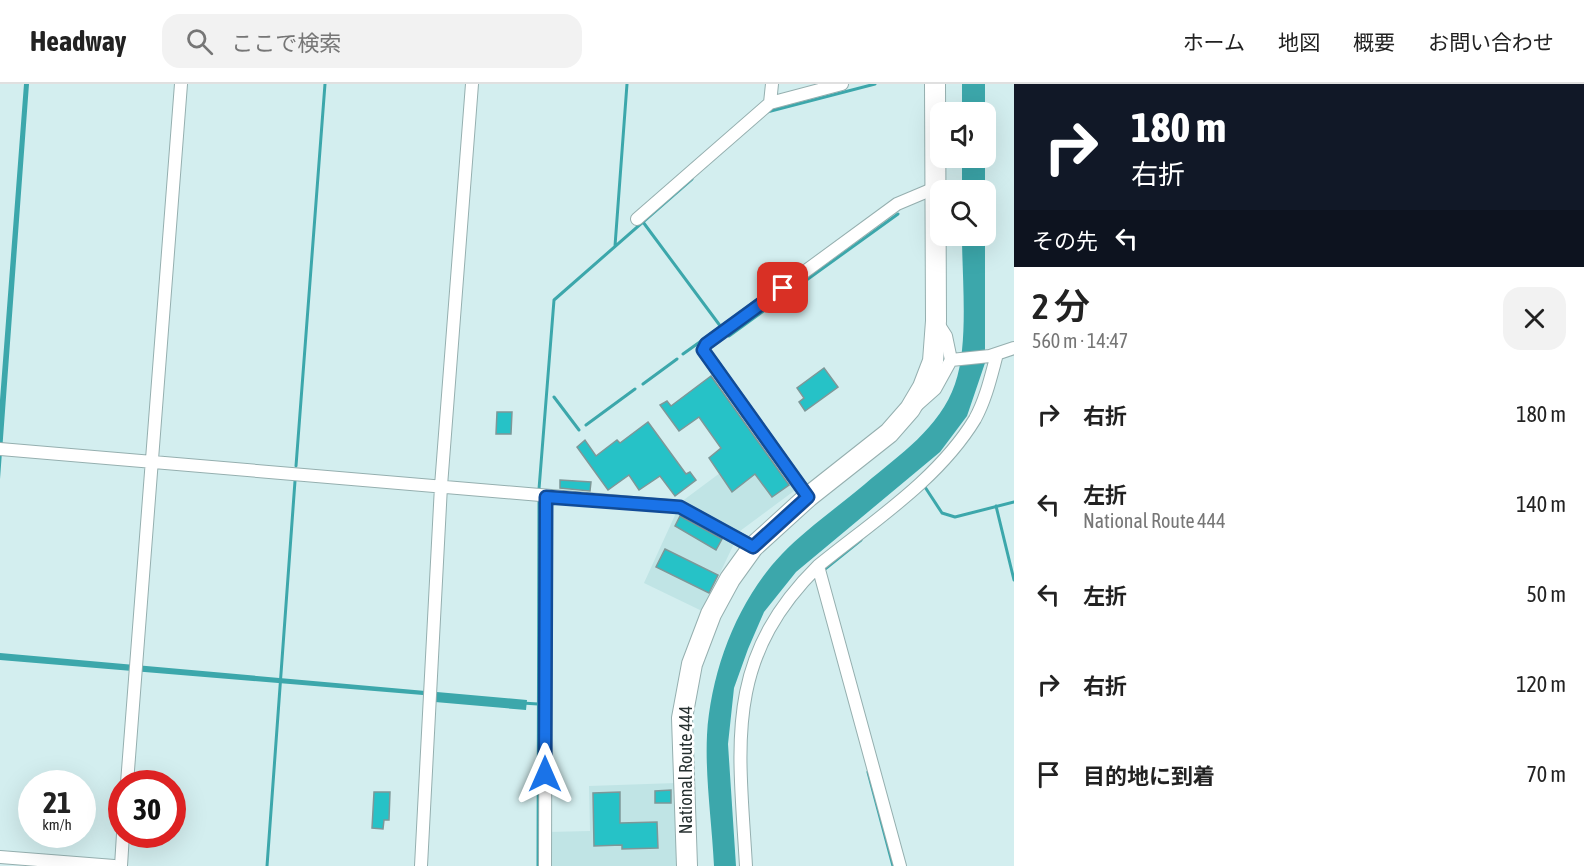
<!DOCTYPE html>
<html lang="ja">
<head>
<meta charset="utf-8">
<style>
  :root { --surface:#fff; --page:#f2f2f2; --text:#222; --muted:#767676; --line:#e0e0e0 }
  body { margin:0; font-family:"Asap Condensed","Noto Sans JP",sans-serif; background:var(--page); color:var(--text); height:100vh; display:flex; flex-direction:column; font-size:22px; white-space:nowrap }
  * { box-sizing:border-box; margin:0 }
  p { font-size:20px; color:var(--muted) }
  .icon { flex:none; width:33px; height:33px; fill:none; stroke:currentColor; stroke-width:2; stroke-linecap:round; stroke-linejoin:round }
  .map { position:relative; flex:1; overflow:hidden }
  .panel { display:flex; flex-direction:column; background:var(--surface); width:570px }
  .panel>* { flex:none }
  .banner { background:#111827; color:#fff; overflow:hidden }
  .buttons { position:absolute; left:930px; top:18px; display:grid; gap:12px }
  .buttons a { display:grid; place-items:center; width:66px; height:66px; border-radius:12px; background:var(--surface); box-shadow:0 6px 24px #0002; font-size:30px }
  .speed { position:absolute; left:18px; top:686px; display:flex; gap:12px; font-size:30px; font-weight:700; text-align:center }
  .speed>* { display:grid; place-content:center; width:78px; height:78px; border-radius:50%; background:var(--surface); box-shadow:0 6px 24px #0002; line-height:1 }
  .speed small { font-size:15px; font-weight:400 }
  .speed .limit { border:9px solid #d22; background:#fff; color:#111 }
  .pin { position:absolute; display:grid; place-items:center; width:51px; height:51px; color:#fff; margin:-26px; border-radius:12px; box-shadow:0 3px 9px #0006 }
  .me { position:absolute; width:66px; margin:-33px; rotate:0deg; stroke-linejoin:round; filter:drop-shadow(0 0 4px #0008) }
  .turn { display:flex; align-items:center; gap:21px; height:126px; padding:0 18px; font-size:27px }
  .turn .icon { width:78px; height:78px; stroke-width:2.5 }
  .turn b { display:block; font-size:42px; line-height:51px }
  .then { display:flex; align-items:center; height:57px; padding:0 18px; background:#0003; gap:12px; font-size:22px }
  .round { display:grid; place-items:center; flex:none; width:63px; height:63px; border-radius:18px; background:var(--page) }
  .overview { display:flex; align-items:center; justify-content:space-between; height:102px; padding:0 18px }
  h1 { font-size:36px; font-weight:600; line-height:45px }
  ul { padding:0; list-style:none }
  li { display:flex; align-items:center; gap:18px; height:90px; padding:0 18px }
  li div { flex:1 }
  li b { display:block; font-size:22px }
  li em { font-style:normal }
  header { display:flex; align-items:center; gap:36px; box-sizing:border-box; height:84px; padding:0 30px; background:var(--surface); border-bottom:2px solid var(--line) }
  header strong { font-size:28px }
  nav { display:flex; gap:33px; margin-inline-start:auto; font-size:21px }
  .search { width:420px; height:54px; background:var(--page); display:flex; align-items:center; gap:15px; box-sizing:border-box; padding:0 21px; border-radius:18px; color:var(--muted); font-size:22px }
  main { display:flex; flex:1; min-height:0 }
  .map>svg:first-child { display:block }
</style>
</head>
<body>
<header>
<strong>Headway</strong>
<div class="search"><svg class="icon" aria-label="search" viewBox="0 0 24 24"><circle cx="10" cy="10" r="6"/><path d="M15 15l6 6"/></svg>ここで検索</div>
<nav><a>ホーム</a><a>地図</a><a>概要</a><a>お問い合わせ</a></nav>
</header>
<main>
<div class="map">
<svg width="1014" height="782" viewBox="0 0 1014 782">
  <rect width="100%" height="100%" fill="#d3eeef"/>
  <path fill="#c0e4e5" d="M 763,357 L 798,404 L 740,447 L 702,527 L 644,499 L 681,418 Z
    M 676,699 L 679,782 L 548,782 L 548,748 L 590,747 L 589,702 Z"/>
  <path fill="#3ca7ab" d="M 24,0 L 29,0 L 0,395 L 0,316 Z
    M 962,0 L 985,0 L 985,28 L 962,28 Z
    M 962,74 L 985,74 L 985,106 L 962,106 Z
    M 962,152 L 985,152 L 985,279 L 967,332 L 940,368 L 796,488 L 764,528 L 748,565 L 734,604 L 728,660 L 736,782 L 714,782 C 712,739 705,694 707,651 C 711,587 737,517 782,470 C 807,444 838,423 865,400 C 899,371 940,344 955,300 C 969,260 962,195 962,152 Z
    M 0,569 L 527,616 L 526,626 L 435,618 L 435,612 L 0,576 Z"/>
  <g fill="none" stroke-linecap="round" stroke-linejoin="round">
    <path stroke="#3ca7ab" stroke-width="3" d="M 767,28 L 875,0
      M 643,138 L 721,243
      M 615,162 L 627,0
      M 729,252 L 898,130
      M 683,270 L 704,255
      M 643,300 L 677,275
      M 554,313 L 579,346
      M 586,341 L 635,305
      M 296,382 L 325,0
      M 923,400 L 942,429 L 955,433 L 1014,418
      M 539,405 L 554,216 L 692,95
      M 996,422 L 1014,496
      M 825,485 L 861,456
      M 522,619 L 538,620
      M 868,688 L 893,782
      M 267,782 L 295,397
      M 538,782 L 539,418"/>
  </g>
  <path fill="#26c2c7" stroke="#7e9798" stroke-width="1.5" d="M 824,284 L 838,303 L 805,327 L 799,318 L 804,314 L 797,304 Z
    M 711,292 L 789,401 L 772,413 L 755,390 L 732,408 L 709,374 L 721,364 L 699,333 L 679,347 L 660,321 L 667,317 L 671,322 Z
    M 497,328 L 512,328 L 511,350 L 496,350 Z
    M 648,338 L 686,390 L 690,388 L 696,396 L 675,412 L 660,392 L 639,406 L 629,391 L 608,406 L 577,363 L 585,356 L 596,372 L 617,356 L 620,359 Z
    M 560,396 L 591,398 L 590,407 L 560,404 Z
    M 680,432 L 722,455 L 716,466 L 675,442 Z
    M 665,465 L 718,491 L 709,509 L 656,483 Z
    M 671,706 L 671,719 L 655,719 L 655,707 Z
    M 374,708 L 390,708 L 389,736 L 384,736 L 383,745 L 372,744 Z
    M 620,708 L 620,739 L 657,738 L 658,764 L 622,765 L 622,761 L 594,762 L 593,709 Z"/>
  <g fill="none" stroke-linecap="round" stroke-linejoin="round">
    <g stroke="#95afaf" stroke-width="14">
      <path id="minor" d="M 770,19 L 772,0
        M 637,135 L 770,19 L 842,0
        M 937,238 L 946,252 L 951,276
        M 917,321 L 935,305 L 951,276 L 990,272 L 1014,264
        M 0,365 L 680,423 L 753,463
        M 808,413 L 703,266 L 706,260 L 897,120 L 935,104
        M 818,482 L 900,782
        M 127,699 L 181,0
        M 0,773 L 114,782
        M 121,782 L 123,750
        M 421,782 L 441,402 L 472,0
        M 545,782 L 546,413
        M 746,782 C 739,661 723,576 818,482 C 872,438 938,396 975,335 C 986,315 991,292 997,270"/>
    </g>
    <g stroke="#95afaf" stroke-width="22">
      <path id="trunk" d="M 687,782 L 682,634 L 692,580 L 711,530 L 730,495 L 753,463 L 808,413 L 889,349 L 910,325 L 923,303 L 933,277 L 936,237 L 935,0"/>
    </g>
    <use href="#minor" stroke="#fff" stroke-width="12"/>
    <use href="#trunk" stroke="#fff" stroke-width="20"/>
  </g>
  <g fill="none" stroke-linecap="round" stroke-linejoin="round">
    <g stroke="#114b97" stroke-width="15">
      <path id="route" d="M 545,690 L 546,413 L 680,423 L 753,463 L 808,413 L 703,266 L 706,260 L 783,204"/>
    </g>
    <use href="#route" stroke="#1a73e8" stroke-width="10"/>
  </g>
  <g text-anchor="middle" stroke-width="5" stroke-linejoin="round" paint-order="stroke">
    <g font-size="18" fill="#273131" stroke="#fff">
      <text transform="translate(686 686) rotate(-90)" y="6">National Route 444</text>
    </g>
  </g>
</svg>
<div class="buttons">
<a><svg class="icon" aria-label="sound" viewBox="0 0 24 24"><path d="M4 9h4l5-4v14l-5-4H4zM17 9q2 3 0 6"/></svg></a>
<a><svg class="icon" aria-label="search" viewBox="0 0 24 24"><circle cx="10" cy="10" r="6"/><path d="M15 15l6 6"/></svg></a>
</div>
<div class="speed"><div>21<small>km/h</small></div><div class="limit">30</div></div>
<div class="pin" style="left:783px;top:204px;background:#d93025"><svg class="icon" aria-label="arrive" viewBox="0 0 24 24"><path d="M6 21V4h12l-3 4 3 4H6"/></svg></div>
<svg class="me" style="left:545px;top:690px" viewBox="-20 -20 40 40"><path d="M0-17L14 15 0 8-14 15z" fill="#1a73e8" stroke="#fff" stroke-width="4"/></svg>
</div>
<section class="panel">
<div class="banner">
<div class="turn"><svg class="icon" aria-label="right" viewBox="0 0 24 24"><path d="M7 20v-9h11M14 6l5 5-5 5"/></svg><div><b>180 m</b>右折</div></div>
<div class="then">その先<svg class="icon" aria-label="left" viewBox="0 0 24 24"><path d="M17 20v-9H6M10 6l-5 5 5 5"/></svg></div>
</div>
<div class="overview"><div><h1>2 分</h1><p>560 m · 14:47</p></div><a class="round"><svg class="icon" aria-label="close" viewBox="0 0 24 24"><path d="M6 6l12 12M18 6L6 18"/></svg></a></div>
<ul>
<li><svg class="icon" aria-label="right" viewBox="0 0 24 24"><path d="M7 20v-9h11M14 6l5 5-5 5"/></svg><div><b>右折</b></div><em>180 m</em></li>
<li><svg class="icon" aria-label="left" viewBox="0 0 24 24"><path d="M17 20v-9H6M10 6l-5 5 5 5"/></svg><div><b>左折</b><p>National Route 444</p></div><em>140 m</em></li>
<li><svg class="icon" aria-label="left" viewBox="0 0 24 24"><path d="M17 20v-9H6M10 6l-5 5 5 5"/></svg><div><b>左折</b></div><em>50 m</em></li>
<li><svg class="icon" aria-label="right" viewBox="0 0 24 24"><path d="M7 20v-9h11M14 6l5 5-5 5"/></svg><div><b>右折</b></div><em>120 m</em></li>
<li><svg class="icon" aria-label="arrive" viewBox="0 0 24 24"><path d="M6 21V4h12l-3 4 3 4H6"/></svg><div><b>目的地に到着</b></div><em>70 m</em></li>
</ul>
</section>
</main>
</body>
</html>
